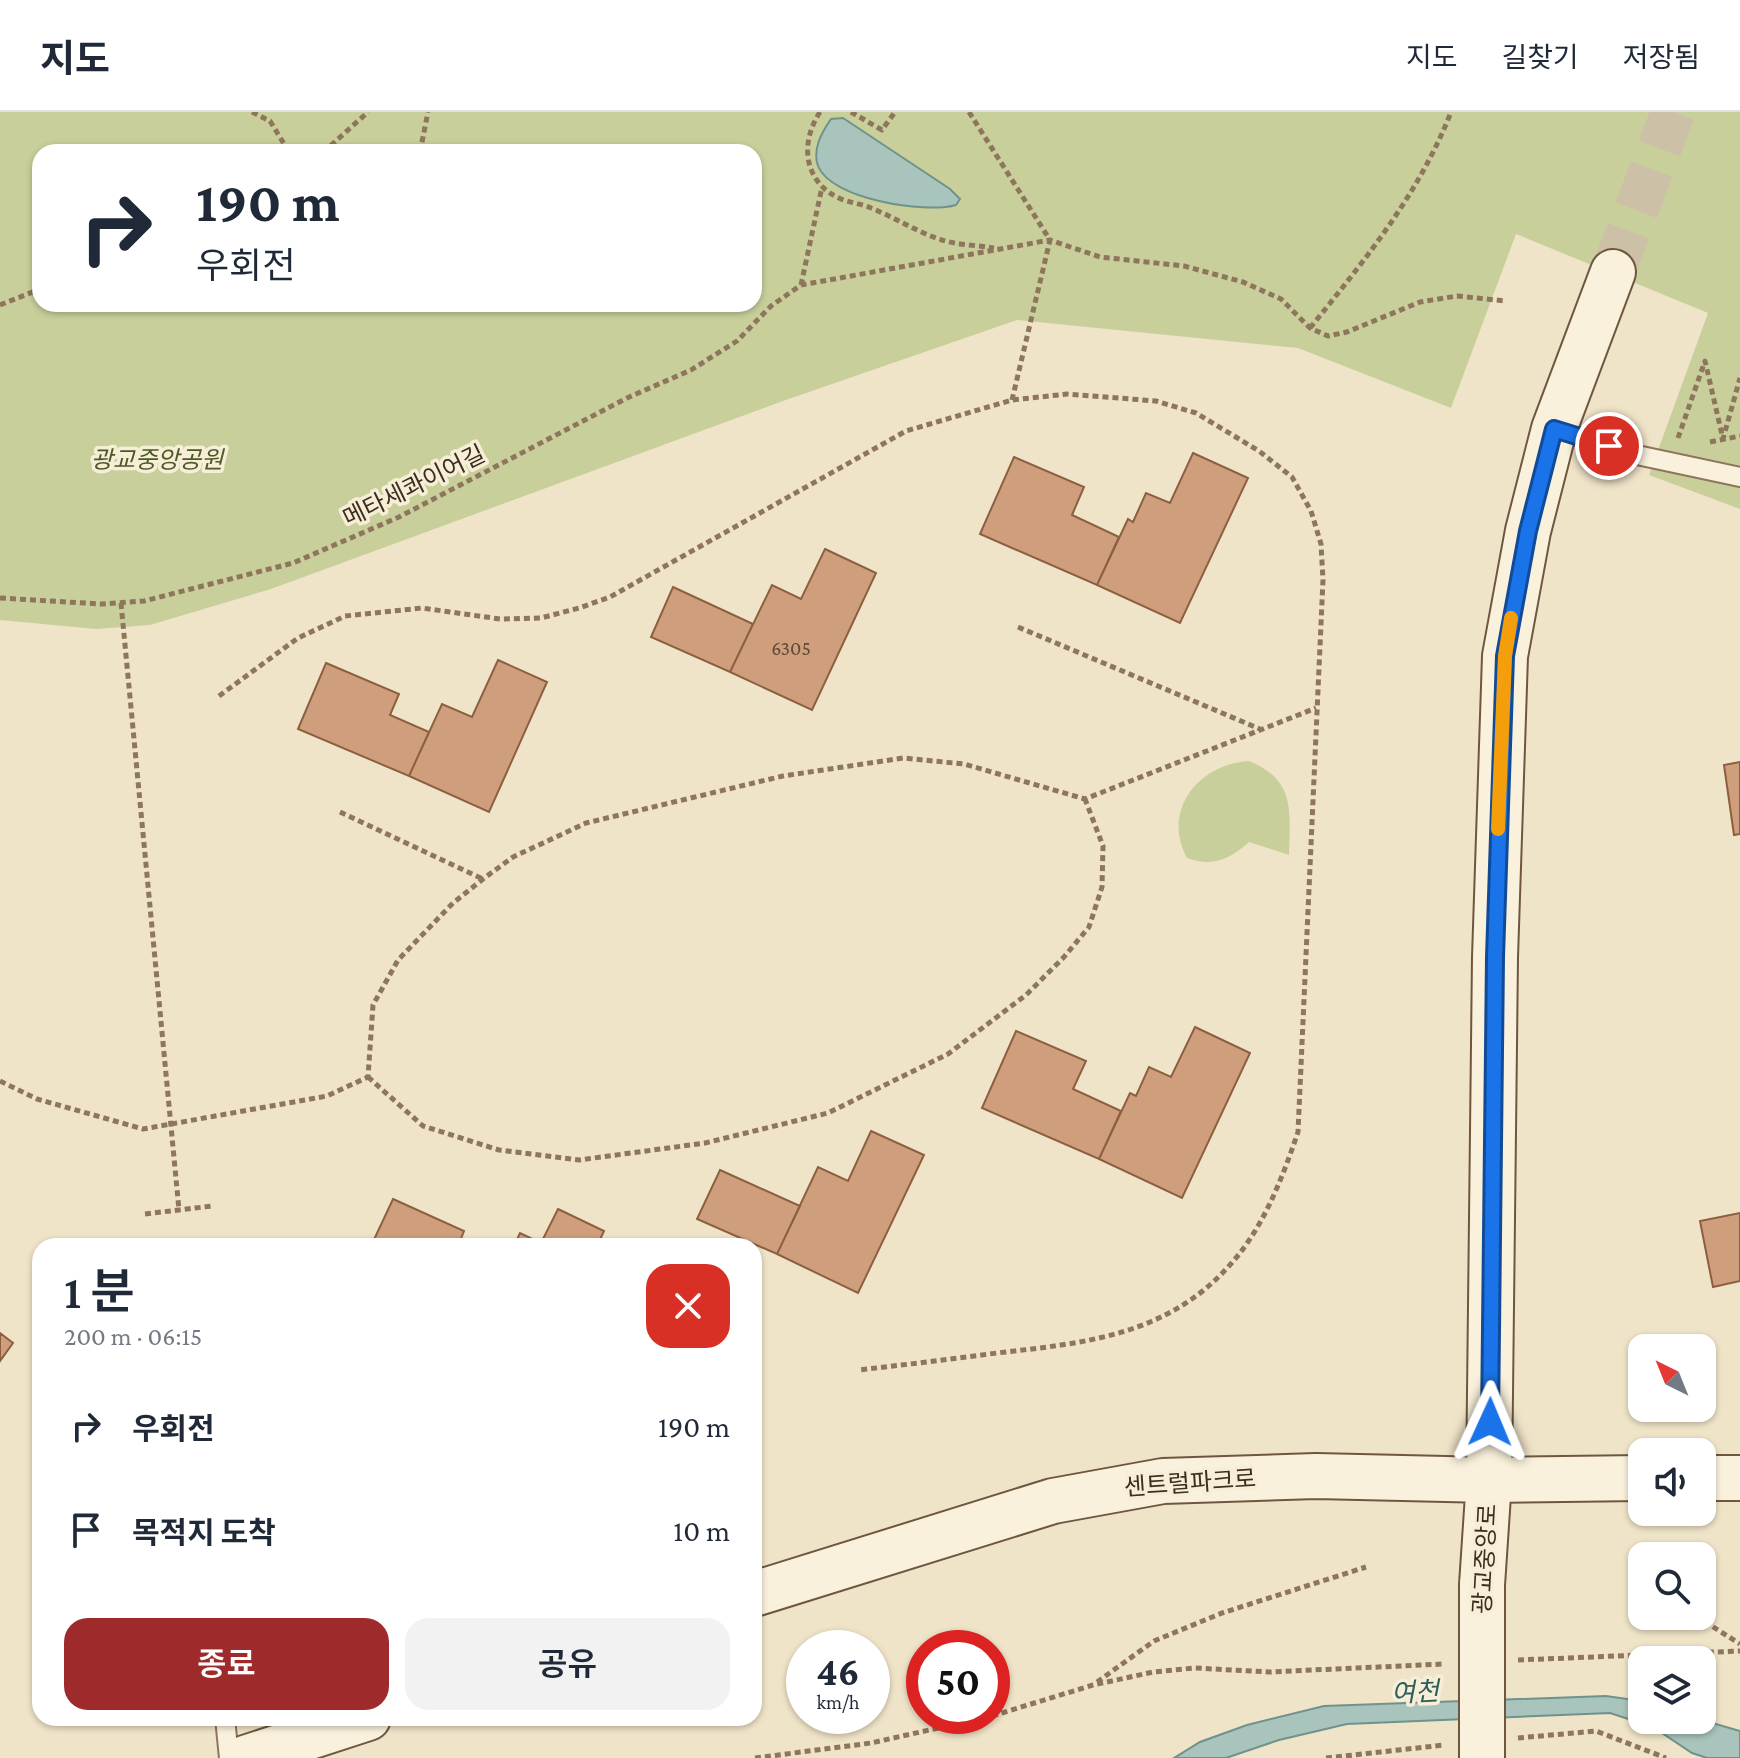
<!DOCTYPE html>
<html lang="ko">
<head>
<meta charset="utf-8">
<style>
  :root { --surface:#fff; --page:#f2f2f3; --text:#1f2937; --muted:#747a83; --line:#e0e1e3; --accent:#9e2a2b }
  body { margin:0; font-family:"Crimson Pro","Noto Sans KR",serif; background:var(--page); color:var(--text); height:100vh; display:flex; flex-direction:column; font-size:30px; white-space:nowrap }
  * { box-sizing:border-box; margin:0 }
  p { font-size:26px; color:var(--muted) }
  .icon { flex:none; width:44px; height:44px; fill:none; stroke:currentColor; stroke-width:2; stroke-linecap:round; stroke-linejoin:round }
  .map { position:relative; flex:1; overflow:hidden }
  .side { position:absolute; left:32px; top:1126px; width:730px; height:488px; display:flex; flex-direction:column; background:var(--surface); border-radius:24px; box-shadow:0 2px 6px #0004 }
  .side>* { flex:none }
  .hud { position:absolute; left:32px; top:32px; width:730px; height:168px; border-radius:24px; box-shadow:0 2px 6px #0004; background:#fff; color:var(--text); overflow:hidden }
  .needle { width:52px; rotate:317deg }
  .controls { position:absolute; left:1628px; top:1222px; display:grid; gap:16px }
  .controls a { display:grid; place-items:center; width:88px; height:88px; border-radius:16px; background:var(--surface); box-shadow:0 2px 6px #0004; font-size:40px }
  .speed { position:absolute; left:786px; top:1518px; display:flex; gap:16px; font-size:40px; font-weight:700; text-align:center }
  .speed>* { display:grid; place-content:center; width:104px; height:104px; border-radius:50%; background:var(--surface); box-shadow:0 2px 6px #0004; line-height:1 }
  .speed small { font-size:20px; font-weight:400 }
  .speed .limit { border:12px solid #d22; background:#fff; color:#111 }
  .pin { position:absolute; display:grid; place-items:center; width:68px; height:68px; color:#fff; margin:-34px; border:4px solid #fff; border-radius:50%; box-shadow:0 2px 8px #0007 }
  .me { position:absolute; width:88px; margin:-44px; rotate:1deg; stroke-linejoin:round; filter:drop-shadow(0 0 6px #0008) }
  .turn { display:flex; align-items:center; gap:28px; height:168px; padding:0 32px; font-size:36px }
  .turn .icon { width:104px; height:104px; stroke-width:2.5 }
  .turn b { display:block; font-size:56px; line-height:68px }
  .round { display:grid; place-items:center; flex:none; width:84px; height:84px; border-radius:24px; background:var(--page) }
  .head { display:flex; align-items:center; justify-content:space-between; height:136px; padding:0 32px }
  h1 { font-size:48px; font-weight:600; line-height:60px }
  .button { display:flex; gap:16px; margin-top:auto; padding:16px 32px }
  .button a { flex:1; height:92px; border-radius:24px; background:var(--accent); color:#fff; font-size:32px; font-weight:600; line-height:92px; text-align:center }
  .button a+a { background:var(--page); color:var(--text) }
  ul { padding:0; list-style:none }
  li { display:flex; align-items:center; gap:24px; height:104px; padding:0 32px }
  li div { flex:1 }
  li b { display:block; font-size:30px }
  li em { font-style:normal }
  header { display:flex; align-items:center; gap:48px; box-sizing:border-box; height:112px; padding:0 40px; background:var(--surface); border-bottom:2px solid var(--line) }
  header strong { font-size:38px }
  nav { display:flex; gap:44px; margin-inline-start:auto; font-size:28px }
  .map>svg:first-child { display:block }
</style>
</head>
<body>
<header>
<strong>지도</strong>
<nav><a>지도</a><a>길찾기</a><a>저장됨</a></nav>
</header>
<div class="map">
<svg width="1740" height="1646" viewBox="0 0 1740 1646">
  <rect width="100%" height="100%" fill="#f0e4c8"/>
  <path fill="#c9cf9b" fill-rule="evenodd" d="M 0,0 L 1740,0 L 1740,397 L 1649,363 L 1708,201 L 1516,122 L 1451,296 L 1298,236 L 1017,208 L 783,289 L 271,477 L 150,513 L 96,517 L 0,508 ZM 40,40 L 754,40 L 754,192 L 40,192 Z
    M 1249,649 C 1296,668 1290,700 1289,743 L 1249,730 C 1229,748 1212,755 1187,746 C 1161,698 1199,652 1249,649 Z"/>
  <path fill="#a9c4bc" stroke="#6f938a" stroke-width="2" d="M 843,6 L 950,77 L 960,87 L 956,93 C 925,102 831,87 818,54 C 812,37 822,20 831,7 Z
    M 1606,1584 L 1642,1589 L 1642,1608 L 1702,1608 L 1740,1619 L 1740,1646 L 1707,1646 L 1692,1641 L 1653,1615 L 1610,1601 L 1347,1612 L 1279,1628 L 1226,1646 L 1174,1646 L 1200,1630 L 1247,1613 L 1324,1594 Z"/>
  <path fill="#cf9f7d" stroke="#8d5f41" stroke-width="2" d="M 1193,341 L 1248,366 L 1180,511 L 1097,473 L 1128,407 L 1133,410 L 1146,381 L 1170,391 Z
    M 1014,345 L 1084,375 L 1072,403 L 1119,425 L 1097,473 L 980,422 Z
    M 825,437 L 876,461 L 812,598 L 730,560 L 772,473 L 801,487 Z
    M 673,475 L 753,512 L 730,560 L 651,525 Z
    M 498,548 L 547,570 L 489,700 L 409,664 L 442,592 L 472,605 Z
    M 326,551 L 399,582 L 390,603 L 429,620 L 409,664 L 298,617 Z
    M 1740,650 L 1740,722 L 1734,723 L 1724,653 Z
    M 1195,915 L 1250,941 L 1182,1086 L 1099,1047 L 1130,981 L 1136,984 L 1149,955 L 1171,965 Z
    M 1016,919 L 1086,949 L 1073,977 L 1121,999 L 1099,1047 L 982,996 Z
    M 871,1019 L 924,1043 L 858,1181 L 777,1142 L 818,1055 L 848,1069 Z
    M 720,1058 L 800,1094 L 777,1142 L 697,1107 Z
    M 393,1087 L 464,1119 L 458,1134 L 371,1134 Z
    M 558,1097 L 604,1119 L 597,1134 L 514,1134 L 520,1121 L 541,1131 Z
    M 1740,1101 L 1740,1169 L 1713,1175 L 1700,1109 Z
    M 0,1221 L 13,1231 L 0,1249 Z"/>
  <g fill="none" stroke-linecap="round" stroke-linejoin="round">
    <path stroke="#ccc0a6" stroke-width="44" stroke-dasharray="44 22" stroke-linecap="butt" d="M 1613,160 L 1673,0"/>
    <g stroke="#8d765c" stroke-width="22">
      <path id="lane" d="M 1554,317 L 1637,343 L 1740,365
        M 225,1606 L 229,1646"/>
    </g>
    <g stroke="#6f573f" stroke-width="48">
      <path id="secondary" d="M 1702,1366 L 1740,1366
        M 1482,1473 L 1489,1368 L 1495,845 L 1505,544 L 1528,419 L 1554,317 L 1613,160
        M 754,1482 L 1053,1389 L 1163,1369 L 1316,1364 L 1489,1368 L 1642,1366
        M 245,1646 L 368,1606"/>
    </g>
    <path stroke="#8d765c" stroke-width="5" stroke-dasharray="6 4" stroke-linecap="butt" d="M 252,0 L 270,9 L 289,40
      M 820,0 C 799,32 804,71 841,87 C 851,91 862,92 871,96 C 894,105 915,119 939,127 C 955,133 976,133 994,136
      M 851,0 L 882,18 L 895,0
      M 969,0 L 1050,128 L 1012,288
      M 302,40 L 328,36 L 368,0
      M 420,40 L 428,0
      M 801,173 L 822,75
      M 0,193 L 40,177
      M 1310,216 C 1365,148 1419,82 1451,0
      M 1678,326 L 1705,249 L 1723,327 L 1740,266
      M 1710,330 L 1740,324
      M 0,486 L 101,492 L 144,489 L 293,451 L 399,405 L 627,286 L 691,258 L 737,229 L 771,194 L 801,173 L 1050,128 L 1100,145 L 1184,154 L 1243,170 L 1281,187 L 1310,216 L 1328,224 L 1347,220 L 1420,190 L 1457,184 L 1506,189
      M 121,491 L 179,1098
      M 1018,515 L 1260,617
      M 219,584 L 298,526 L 345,504 L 422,496 L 500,507 L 541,506 L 579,496 L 610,485 L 906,319 L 1012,288 L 1067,282 L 1156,289 L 1196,301 L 1259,339 L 1292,365 L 1311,399 L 1321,432 L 1323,468 L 1298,1020 C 1282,1067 1263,1117 1229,1154 C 1166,1224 1084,1231 997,1241 C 950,1247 904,1253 858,1258
      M 340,700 L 483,767
      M 368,965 L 423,1014 L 499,1038 L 579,1048 L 705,1031 L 828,1001 L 948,942 L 1026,883 L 1064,845 L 1089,815 L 1102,775 L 1103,734 L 1085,687
      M 0,969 L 37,987 L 143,1017 L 327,984 L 368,965 L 373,893 L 398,848 L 453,791 L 483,767 L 513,745 L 586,711 L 783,664 L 903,646 L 964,652 L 1085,687 L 1316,596
      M 145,1102 L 212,1094
      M 1633,1456 L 1642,1464
      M 1696,1504 L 1740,1532
      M 1518,1548 L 1740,1539
      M 1097,1570 L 1154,1529 L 1222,1501 L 1366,1455
      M 992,1604 L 1093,1573 L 1153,1560 L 1195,1556 L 1269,1560 L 1444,1552
      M 1518,1626 L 1596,1619 L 1666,1646
      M 755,1646 L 871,1631 L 992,1604
      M 1326,1646 L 1444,1633"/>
    <use href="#lane" stroke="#faf1dc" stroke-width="18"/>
    <use href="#secondary" stroke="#faf1dc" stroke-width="44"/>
    <g stroke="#6f573f" stroke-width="48" stroke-linecap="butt">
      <path id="secondary-bridge" d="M 1482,1646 L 1482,1473"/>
    </g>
    <use href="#secondary-bridge" stroke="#faf1dc" stroke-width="44"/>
  </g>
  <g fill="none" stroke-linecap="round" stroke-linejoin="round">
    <g stroke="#114b97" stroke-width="20">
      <path id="route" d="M 1490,1310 L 1495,845 L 1505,544 L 1528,419 L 1554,317 L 1609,334"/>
    </g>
    <use href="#route" stroke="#1a73e8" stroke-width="14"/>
    <path stroke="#f59e0b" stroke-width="14" d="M 1498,717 L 1505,544 L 1511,506"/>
  </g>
  <g text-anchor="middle" stroke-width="7" stroke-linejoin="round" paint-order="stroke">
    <g font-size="20" fill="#624a37">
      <text x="791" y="543">6305</text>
    </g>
    <g font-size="24" font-style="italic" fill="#4d5a26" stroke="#f7eed8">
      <text x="157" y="356">광교중앙공원</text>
    </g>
    <g font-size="24" fill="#3d2e20" stroke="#f7eed8">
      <text transform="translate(414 374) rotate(-26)" y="8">메타세콰이어길</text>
      <text transform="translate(1190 1371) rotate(-4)" y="8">센트럴파크로</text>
      <text transform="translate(1485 1447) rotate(-87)" y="8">광교중앙로</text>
    </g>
    <g font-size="26" font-style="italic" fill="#2f5d5a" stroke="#f7eed8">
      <text transform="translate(1415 1580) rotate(-3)" y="9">여천</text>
    </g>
  </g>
</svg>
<div class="controls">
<a><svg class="needle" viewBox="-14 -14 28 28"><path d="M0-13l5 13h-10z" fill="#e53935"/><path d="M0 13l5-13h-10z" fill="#747a83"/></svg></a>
<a><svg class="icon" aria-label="sound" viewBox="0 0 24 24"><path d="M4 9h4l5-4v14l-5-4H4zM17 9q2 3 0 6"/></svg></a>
<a><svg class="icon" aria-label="search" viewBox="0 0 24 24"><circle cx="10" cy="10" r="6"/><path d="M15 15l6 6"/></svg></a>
<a><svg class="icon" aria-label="layers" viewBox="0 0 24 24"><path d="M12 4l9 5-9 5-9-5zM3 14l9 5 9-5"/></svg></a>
</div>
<div class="speed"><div>46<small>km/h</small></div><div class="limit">50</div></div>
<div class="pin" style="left:1609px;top:334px;background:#d93025"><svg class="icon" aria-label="arrive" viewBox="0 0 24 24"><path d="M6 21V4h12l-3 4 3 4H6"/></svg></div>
<svg class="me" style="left:1490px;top:1310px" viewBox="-20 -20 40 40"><path d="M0-17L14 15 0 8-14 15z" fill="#1a73e8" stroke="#fff" stroke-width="4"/></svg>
<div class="hud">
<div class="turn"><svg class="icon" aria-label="right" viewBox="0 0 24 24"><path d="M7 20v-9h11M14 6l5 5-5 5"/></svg><div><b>190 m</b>우회전</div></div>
</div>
<section class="side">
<div class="head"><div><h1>1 분</h1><p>200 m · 06:15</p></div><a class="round" style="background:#d93025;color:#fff"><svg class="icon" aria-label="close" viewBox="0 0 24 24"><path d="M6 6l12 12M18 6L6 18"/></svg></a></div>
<ul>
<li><svg class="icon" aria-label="right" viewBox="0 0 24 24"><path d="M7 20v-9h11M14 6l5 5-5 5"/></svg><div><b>우회전</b></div><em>190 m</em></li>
<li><svg class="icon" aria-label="arrive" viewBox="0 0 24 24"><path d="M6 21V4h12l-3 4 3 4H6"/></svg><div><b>목적지 도착</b></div><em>10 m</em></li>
</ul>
<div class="button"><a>종료</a><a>공유</a></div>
</section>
</div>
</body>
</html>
